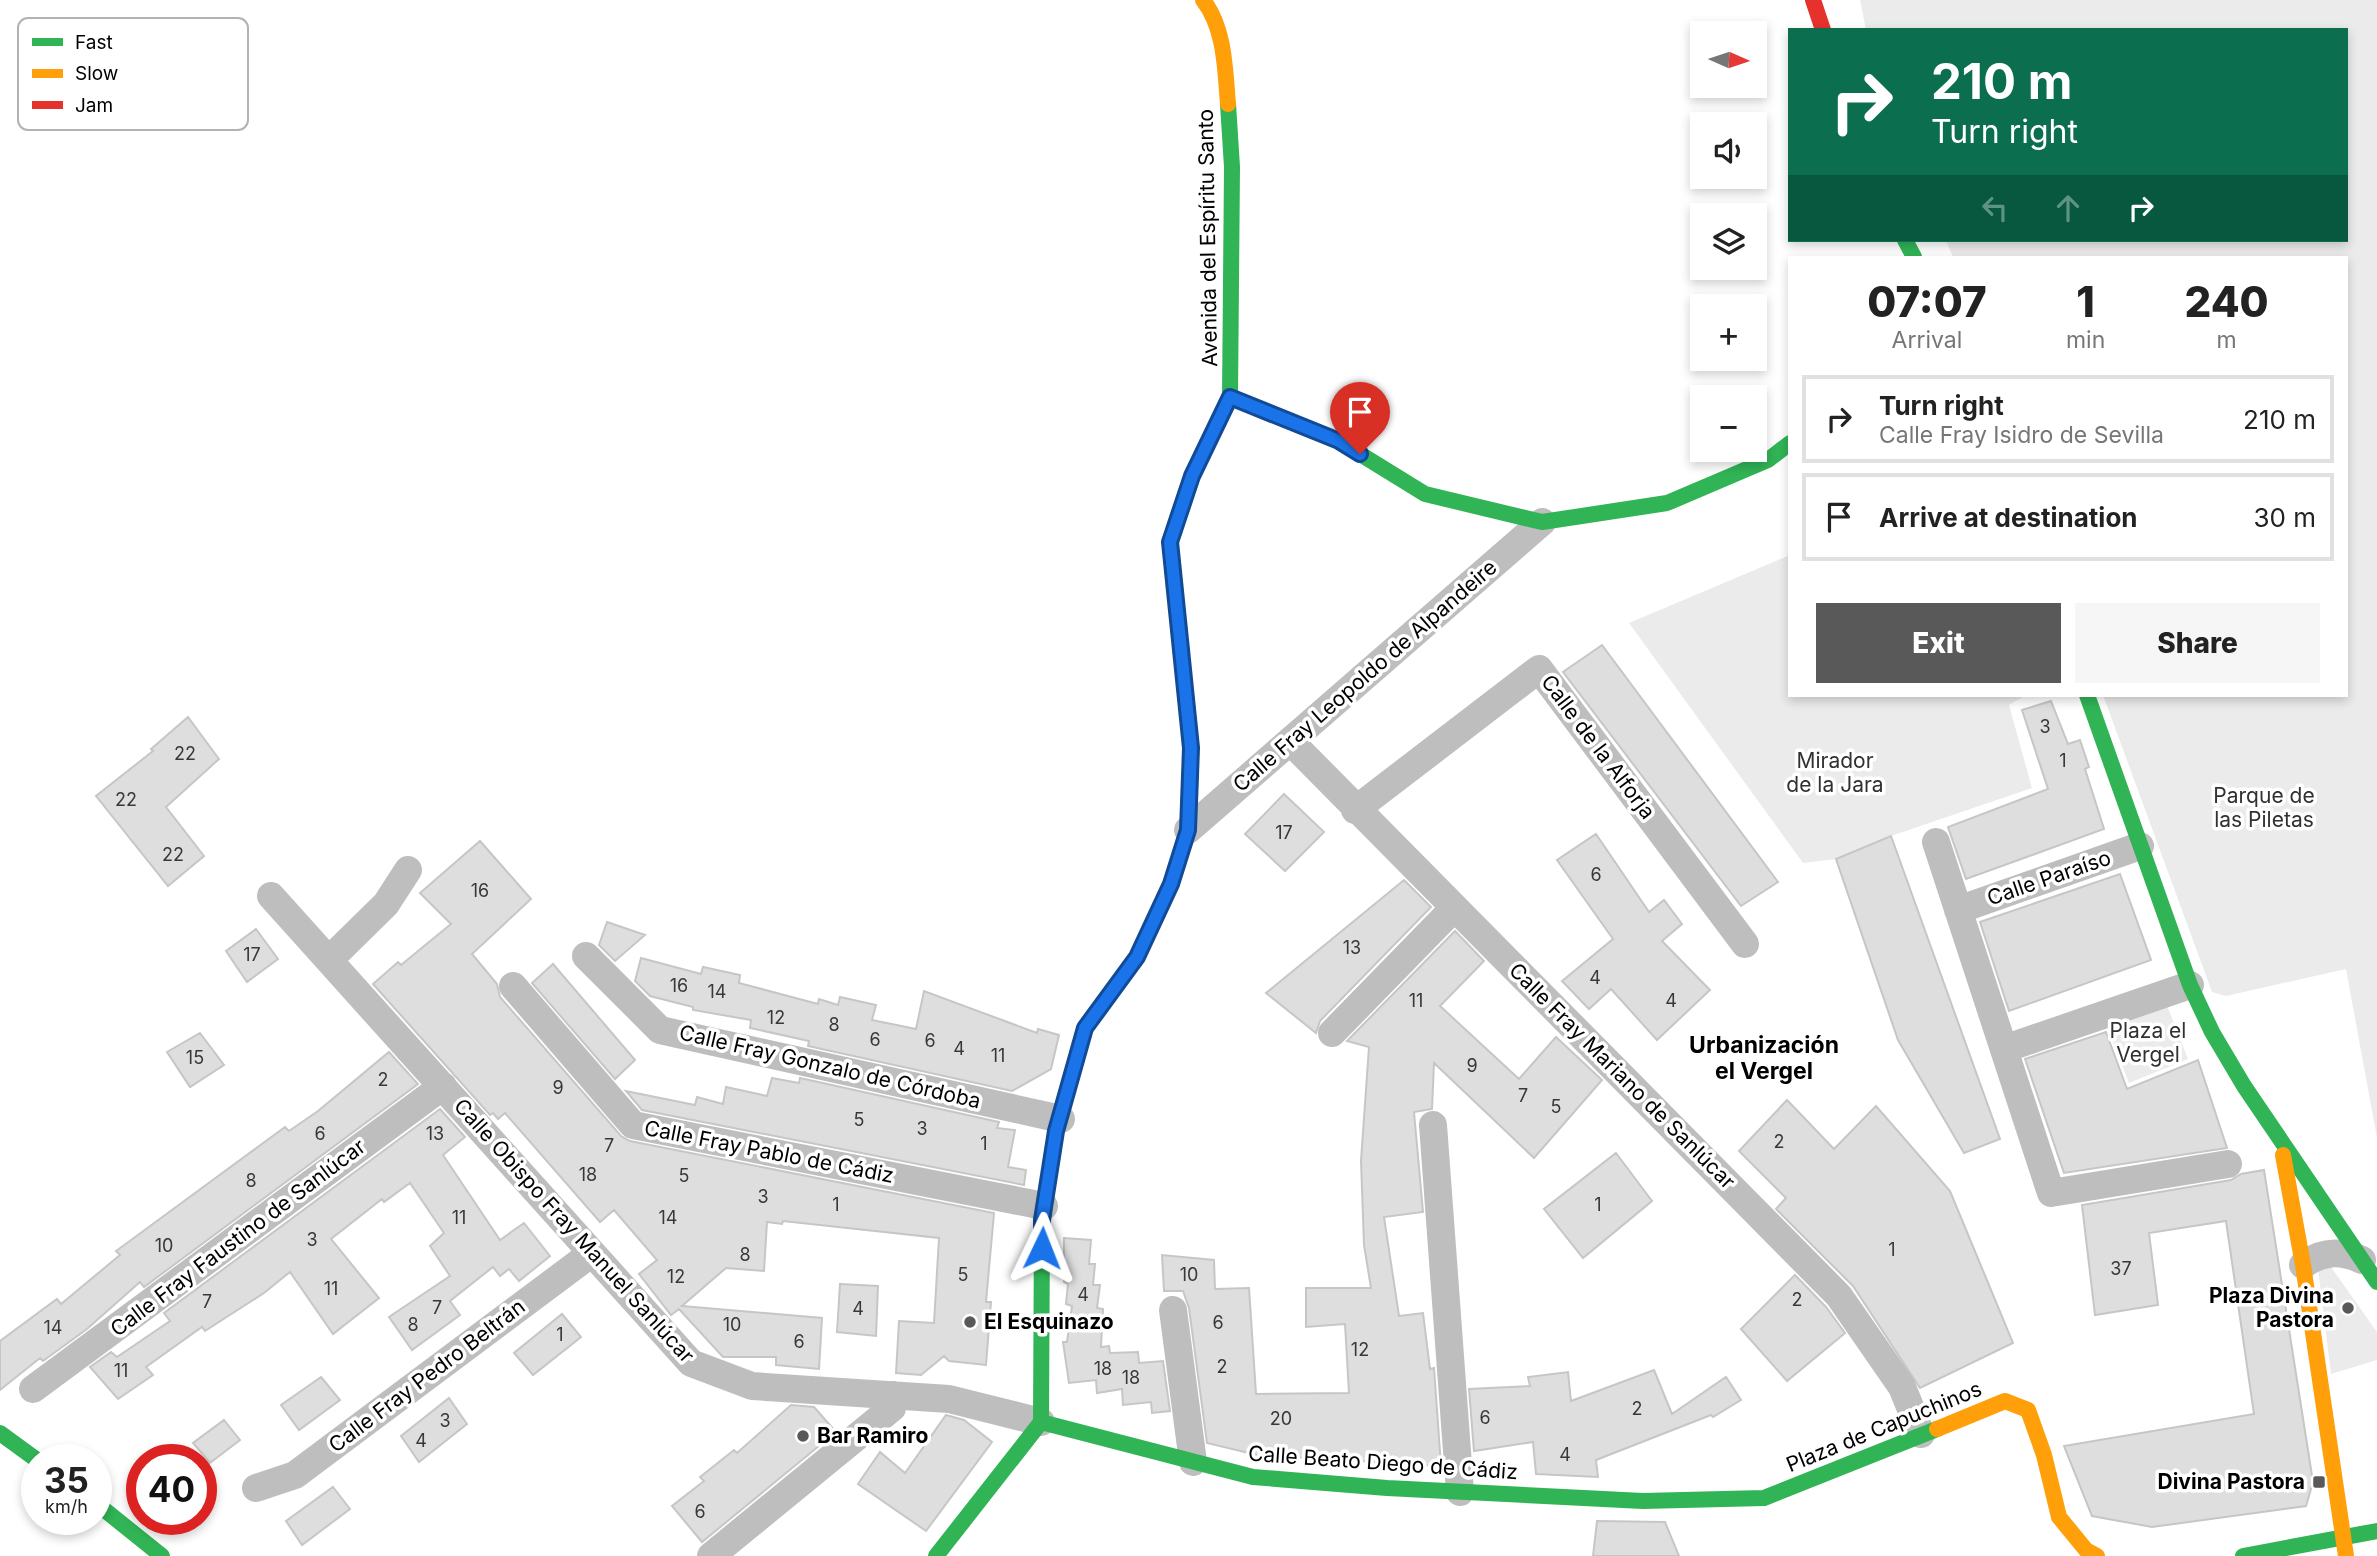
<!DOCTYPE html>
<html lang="en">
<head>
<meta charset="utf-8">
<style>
  :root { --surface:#fff; --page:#f6f6f6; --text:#222; --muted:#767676; --line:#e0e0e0; --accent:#595959 }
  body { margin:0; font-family:Inter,sans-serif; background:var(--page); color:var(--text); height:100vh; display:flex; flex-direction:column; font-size:26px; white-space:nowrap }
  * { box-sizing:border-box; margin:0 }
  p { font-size:23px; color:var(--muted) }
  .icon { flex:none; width:38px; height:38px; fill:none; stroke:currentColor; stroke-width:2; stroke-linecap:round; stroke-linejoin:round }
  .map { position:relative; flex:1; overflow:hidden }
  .panel { position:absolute; left:1788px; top:256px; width:560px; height:441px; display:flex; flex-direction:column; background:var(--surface); border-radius:0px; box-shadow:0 4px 10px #0003 }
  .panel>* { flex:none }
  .banner { position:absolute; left:1788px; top:28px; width:560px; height:214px; border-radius:0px; box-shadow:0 4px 10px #0003; background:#0b6e4f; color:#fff; overflow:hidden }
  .needle { width:46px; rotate:93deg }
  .fabs { position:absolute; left:1690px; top:21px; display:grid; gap:14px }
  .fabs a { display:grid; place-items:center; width:77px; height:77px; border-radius:0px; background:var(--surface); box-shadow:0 4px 10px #0003; font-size:35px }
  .speed { position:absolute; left:21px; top:1444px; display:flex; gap:14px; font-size:35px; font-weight:700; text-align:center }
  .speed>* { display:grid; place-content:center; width:91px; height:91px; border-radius:50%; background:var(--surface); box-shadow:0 4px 10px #0003; line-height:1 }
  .speed small { font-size:18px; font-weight:400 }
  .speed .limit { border:10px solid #d22; background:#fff; color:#111 }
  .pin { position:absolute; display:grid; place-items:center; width:60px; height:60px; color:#fff; margin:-72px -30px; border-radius:50% 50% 50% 0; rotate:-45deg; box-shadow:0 0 7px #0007 }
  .pin .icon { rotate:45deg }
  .me { position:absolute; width:77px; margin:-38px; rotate:2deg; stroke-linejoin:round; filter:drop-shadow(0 0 5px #0008) }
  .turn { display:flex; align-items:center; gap:24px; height:147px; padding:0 28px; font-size:32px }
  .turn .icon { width:91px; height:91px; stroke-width:2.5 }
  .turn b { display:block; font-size:49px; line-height:60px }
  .lanes { display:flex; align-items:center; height:66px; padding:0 28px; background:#0003; justify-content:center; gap:35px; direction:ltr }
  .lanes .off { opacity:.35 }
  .eta { display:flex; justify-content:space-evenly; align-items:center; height:119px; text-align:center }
  .eta b { font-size:42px; font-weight:800; line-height:49px }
  .cta { display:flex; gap:14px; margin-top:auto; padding:14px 28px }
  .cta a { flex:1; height:80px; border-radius:0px; background:var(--accent); color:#fff; font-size:28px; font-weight:800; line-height:80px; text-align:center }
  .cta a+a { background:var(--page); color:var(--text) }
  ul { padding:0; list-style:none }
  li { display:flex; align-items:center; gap:21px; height:88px; margin:0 14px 10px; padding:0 14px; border:4px solid var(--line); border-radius:0px }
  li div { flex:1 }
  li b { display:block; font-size:26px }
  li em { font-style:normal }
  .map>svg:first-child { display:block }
</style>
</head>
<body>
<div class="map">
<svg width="2377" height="1556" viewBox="0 0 2377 1556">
  <rect width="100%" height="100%" fill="#fff"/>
  <path fill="#ebebeb" d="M 1860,0 L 2377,0 L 2377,1138 L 2346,969 L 2226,996 L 2212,992 L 2103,695 L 2347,695 L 2347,257 L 1953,257 L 1946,240 L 2347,240 L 2347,30 L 1866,30 Z
    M 1790,555 L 1790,695 L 2026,695 L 2009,705 L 2032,788 L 1891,836 L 1836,859 L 1803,863 L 1629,623 Z
    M 2166,1003 L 2188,1059 L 2129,1083 L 2107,1027 Z
    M 2331,1267 L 2377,1332 L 2377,1360 L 2331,1374 L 2318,1269 Z"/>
  <path fill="#dedede" stroke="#c6c6c6" stroke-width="2" d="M 1602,645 L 1778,882 L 1741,906 L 1563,672 Z
    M 2051,701 L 2068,744 L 2080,740 L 2089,767 L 2085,769 L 2104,829 L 1966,879 L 1948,827 L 2048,789 L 2022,710 Z
    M 188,717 L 219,759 L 166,807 L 204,856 L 168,886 L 96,796 L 153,751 L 151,749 Z
    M 1284,794 L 1324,832 L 1285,871 L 1245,834 Z
    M 1596,834 L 1649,912 L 1664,900 L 1682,924 L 1662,941 L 1710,990 L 1657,1040 L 1611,989 L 1589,1009 L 1562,981 L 1613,939 L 1557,860 Z
    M 1891,836 L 2000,1139 L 1964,1153 L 1898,1040 L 1836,859 Z
    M 480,841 L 531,899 L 472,954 L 497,984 L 500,997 L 621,1136 L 630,1141 L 994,1213 L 986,1302 L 991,1302 L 986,1365 L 949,1361 L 944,1356 L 921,1375 L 896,1373 L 899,1321 L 934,1323 L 939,1238 L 783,1221 L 782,1224 L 767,1222 L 764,1271 L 726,1268 L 682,1306 L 822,1318 L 819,1369 L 776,1365 L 776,1357 L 723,1357 L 679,1309 L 671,1315 L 639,1274 L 657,1260 L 614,1210 L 600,1222 L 505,1113 L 498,1119 L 493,1113 L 490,1115 L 373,984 L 398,962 L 401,965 L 451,924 L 420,893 Z
    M 2120,874 L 2151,960 L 2009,1011 L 1980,922 Z
    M 1404,880 L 1431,907 L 1320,1021 L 1316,1033 L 1266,993 Z
    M 607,922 L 645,935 L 615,961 L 599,945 Z
    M 256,929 L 278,959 L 247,982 L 226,951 Z
    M 1455,931 L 1484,961 L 1440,1006 L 1519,1079 L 1556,1037 L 1602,1080 L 1534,1158 L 1434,1063 L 1432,1109 L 1414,1112 L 1423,1212 L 1384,1217 L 1399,1316 L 1423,1313 L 1430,1369 L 1434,1368 L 1441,1466 L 1257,1455 L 1207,1443 L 1189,1308 L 1183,1291 L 1164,1291 L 1162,1255 L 1214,1260 L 1215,1289 L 1249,1288 L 1256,1394 L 1349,1393 L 1345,1324 L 1306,1327 L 1306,1288 L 1371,1288 L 1364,1245 L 1361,1161 L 1369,1047 L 1347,1041 Z
    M 641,958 L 701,974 L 703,967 L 740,975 L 739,983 L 818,1004 L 819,999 L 838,1005 L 840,997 L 876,1005 L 872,1020 L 916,1029 L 924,991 L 1037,1033 L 1038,1029 L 1059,1035 L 1051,1069 L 1012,1091 L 808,1046 L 809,1041 L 750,1028 L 751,1020 L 693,1010 L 693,1007 L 650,996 L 635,981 Z
    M 553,964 L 635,1060 L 615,1079 L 532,983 Z
    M 2106,1032 L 2127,1089 L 2198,1060 L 2227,1148 L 2064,1173 L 2025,1059 Z
    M 200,1033 L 224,1065 L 190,1087 L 167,1052 Z
    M 389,1052 L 418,1084 L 144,1287 L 140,1282 L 87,1329 L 43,1361 L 40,1358 L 0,1390 L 0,1341 L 57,1299 L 61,1304 L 120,1255 L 116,1251 L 285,1127 L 289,1131 L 318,1111 Z
    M 772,1078 L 799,1083 L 800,1078 L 999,1122 L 997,1128 L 1015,1130 L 1008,1167 L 1026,1170 L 1024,1185 L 642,1110 L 626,1091 L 695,1105 L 697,1097 L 723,1104 L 726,1087 L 767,1096 Z
    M 1787,1100 L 1834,1149 L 1876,1106 L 1950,1191 L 2013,1343 L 1920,1388 L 1853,1286 L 1776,1209 L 1786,1198 L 1739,1151 Z
    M 440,1109 L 465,1137 L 443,1155 L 500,1240 L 524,1223 L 550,1256 L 519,1281 L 509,1269 L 500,1276 L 493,1267 L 450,1301 L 460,1315 L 412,1350 L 389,1317 L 450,1276 L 430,1246 L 444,1233 L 410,1183 L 384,1202 L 382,1199 L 331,1239 L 379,1298 L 333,1334 L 290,1272 L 264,1293 L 205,1331 L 202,1327 L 146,1367 L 153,1375 L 118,1399 L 90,1367 L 111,1352 L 117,1357 L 170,1321 L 164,1313 Z
    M 1616,1153 L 1652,1201 L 1583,1258 L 1544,1209 Z
    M 2264,1170 L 2313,1482 L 2306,1506 L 2152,1527 L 2092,1516 L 2064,1446 L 2254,1414 L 2226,1221 L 2149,1233 L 2158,1305 L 2095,1315 L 2082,1205 L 2231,1180 L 2241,1174 Z
    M 1064,1238 L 1091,1240 L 1089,1264 L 1095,1264 L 1093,1285 L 1100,1285 L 1097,1308 L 1103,1309 L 1101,1347 L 1109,1346 L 1110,1353 L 1138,1352 L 1139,1363 L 1163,1361 L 1170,1411 L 1152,1413 L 1151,1402 L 1123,1405 L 1122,1389 L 1097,1393 L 1096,1380 L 1069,1383 L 1063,1342 L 1067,1342 L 1072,1306 L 1066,1304 L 1068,1284 L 1064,1282 Z
    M 1795,1275 L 1826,1307 L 1845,1333 L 1787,1381 L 1741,1329 Z
    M 840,1284 L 878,1286 L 876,1336 L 837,1332 Z
    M 562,1314 L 581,1337 L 533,1375 L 514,1353 Z
    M 1654,1370 L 1672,1414 L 1726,1377 L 1741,1400 L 1713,1417 L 1711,1415 L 1596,1460 L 1598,1477 L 1536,1474 L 1533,1442 L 1474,1451 L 1469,1389 L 1530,1386 L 1528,1377 L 1568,1372 L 1571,1401 Z
    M 321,1377 L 340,1400 L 299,1430 L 281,1405 Z
    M 449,1398 L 467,1424 L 419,1462 L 401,1436 Z
    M 791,1405 L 814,1407 L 836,1432 L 702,1542 L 672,1506 L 704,1481 L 700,1477 L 734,1450 L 737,1453 Z
    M 946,1415 L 964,1420 L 992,1442 L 926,1531 L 858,1484 L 880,1452 L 905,1473 Z
    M 224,1420 L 240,1440 L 210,1463 L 193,1443 Z
    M 333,1487 L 350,1509 L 302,1545 L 286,1521 Z
    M 1597,1521 L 1665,1522 L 1679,1556 L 1593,1556 Z"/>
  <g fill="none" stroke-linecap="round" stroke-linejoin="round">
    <path stroke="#bebebe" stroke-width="28" d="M 1290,741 L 1839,1296 L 1902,1387 L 1921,1434
      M 1355,810 L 1539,669 L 1745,944
      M 1188,830 L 1542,522
      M 1936,842 L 2051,1193 L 2228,1164
      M 271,896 L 691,1363 L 752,1386 L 949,1399 L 1041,1422
      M 1958,910 L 2140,846
      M 586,956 L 660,1030 L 1061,1119
      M 329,960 L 386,904 L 408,870
      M 513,986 L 633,1125 L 1044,1206
      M 1332,1033 L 1454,908
      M 2004,1049 L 2190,985
      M 1433,1125 L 1460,1492
      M 2303,1265 C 2322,1251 2340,1250 2362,1260
      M 1173,1310 L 1193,1462
      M 33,1389 L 443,1086
      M 256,1488 L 295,1475 L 592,1253
      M 711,1556 L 892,1408 L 894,1395"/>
    <path stroke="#30b455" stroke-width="16" d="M 1905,240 L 1914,257
      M 1230,397 L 1339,441 L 1425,494 L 1542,522 L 1667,503 L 1768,460 L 1790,443
      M 2087,695 L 2190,985 L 2212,1032 L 2244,1086 L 2377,1282
      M 1190,789 L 1191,748 L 1170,542 L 1192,476 L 1230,397 L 1232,167 L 1228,104
      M 1041,1422 L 1253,1477 L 1387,1488 L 1643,1501 L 1764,1498 L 1937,1429
      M 0,1433 L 37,1460
      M 96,1503 L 162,1556
      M 936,1556 L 1041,1422 L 1042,1220 L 1051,1165
      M 2243,1556 L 2377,1531"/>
    <path stroke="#ff9f0a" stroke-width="16" d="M 1203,0 C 1225,28 1225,69 1228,104
      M 2283,1155 L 2303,1265 L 2346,1556
      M 1051,1165 L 1056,1131 L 1085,1028 L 1137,957 L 1171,884 L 1188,830 L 1190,789
      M 1937,1429 L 2005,1401 L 2028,1410 L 2044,1455 L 2059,1517 L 2086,1550 L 2097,1556"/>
    <path stroke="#e5322d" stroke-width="16" d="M 1813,0 L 1823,30"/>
  </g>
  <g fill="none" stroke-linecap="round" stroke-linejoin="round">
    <g stroke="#114b97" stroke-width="18">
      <path id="route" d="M 1042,1248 L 1042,1220 L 1056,1131 L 1085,1028 L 1137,957 L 1171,884 L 1188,830 L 1191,748 L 1170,542 L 1192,476 L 1230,397 L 1339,441 L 1360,454"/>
    </g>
    <use href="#route" stroke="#1a73e8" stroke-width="12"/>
  </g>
  <g fill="#595959" stroke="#fff" stroke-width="2.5">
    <circle cx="2348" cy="1308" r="7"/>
    <circle cx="970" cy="1322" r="7"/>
    <circle cx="803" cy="1436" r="7"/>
    <rect x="2312" y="1475" width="14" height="14" rx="3.5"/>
  </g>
  <g text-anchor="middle" stroke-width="7" stroke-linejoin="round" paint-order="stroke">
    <g font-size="18" fill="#383838">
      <text x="2045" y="733">3</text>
      <text x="185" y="760">22</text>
      <text x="2063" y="767">1</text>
      <text x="126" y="806">22</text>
      <text x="1284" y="839">17</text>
      <text x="173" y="861">22</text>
      <text x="1596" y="881">6</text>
      <text x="480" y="897">16</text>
      <text x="1352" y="954">13</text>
      <text x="252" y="961">17</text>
      <text x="1595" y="984">4</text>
      <text x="679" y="992">16</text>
      <text x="717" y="998">14</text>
      <text x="1416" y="1007">11</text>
      <text x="1671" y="1007">4</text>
      <text x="776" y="1024">12</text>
      <text x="834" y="1031">8</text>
      <text x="875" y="1046">6</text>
      <text x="930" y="1047">6</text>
      <text x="959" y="1055">4</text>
      <text x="998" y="1062">11</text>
      <text x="195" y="1064">15</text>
      <text x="1472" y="1072">9</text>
      <text x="383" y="1086">2</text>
      <text x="558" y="1094">9</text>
      <text x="1523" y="1102">7</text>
      <text x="1556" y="1113">5</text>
      <text x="859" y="1126">5</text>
      <text x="922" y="1135">3</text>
      <text x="320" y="1140">6</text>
      <text x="435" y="1140">13</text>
      <text x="1779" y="1148">2</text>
      <text x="984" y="1150">1</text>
      <text x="609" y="1152">7</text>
      <text x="588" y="1181">18</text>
      <text x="684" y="1182">5</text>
      <text x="251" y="1187">8</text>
      <text x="763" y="1203">3</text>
      <text x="836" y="1211">1</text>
      <text x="1598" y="1211">1</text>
      <text x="459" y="1224">11</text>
      <text x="668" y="1224">14</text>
      <text x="312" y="1246">3</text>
      <text x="164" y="1252">10</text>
      <text x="1892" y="1256">1</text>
      <text x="745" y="1261">8</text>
      <text x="2121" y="1275">37</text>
      <text x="963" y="1281">5</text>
      <text x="1189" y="1281">10</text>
      <text x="676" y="1283">12</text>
      <text x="331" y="1295">11</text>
      <text x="1083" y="1301">4</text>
      <text x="1797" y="1306">2</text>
      <text x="207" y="1308">7</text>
      <text x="437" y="1314">7</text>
      <text x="858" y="1315">4</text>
      <text x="1218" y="1329">6</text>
      <text x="413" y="1331">8</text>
      <text x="732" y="1331">10</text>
      <text x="53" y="1334">14</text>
      <text x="560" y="1341">1</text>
      <text x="799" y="1348">6</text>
      <text x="1360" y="1356">12</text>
      <text x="1222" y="1373">2</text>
      <text x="1103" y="1375">18</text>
      <text x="121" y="1377">11</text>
      <text x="1131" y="1384">18</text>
      <text x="1637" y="1415">2</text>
      <text x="1485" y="1424">6</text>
      <text x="1281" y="1425">20</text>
      <text x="445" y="1427">3</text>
      <text x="421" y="1447">4</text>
      <text x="1565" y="1461">4</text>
      <text x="700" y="1518">6</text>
    </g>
    <g font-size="21" fill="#000" stroke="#fff">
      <text transform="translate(1208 238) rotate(-91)" y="7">Avenida del Espíritu Santo</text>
      <text transform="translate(1365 676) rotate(-41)" y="7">Calle Fray Leopoldo de Alpandeire</text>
      <text transform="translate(1598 747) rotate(53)" y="7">Calle de la Alforja</text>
      <text transform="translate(2049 878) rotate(-19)" y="7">Calle Paraíso</text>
      <text transform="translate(830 1067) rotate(13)" y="7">Calle Fray Gonzalo de Córdoba</text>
      <text transform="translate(1622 1076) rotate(45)" y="7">Calle Fray Mariano de Sanlúcar</text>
      <text transform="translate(769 1152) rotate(11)" y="7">Calle Fray Pablo de Cádiz</text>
      <text transform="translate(574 1231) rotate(48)" y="7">Calle Obispo Fray Manuel Sanlúcar</text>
      <text transform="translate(238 1238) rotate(-37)" y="7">Calle Fray Faustino de Sanlúcar</text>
      <text transform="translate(427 1376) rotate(-37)" y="7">Calle Fray Pedro Beltrán</text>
      <text transform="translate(1884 1427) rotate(-22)" y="7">Plaza de Capuchinos</text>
      <text transform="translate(1383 1463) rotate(4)" y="7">Calle Beato Diego de Cádiz</text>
    </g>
    <g font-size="21" fill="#313131" stroke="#fff">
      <text x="1835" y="768">Mirador<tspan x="1835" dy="24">de la Jara</tspan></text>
      <text x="2264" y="803">Parque de<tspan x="2264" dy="24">las Piletas</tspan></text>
      <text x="2148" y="1038">Plaza el<tspan x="2148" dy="24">Vergel</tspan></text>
    </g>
    <g font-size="21" font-weight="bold" fill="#000" stroke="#fff" text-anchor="end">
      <text x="2334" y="1303">Plaza Divina<tspan x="2334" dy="24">Pastora</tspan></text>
      <text x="984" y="1329" text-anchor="start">El Esquinazo</text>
      <text x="817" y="1443" text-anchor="start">Bar Ramiro</text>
      <text x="2305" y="1489">Divina Pastora</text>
    </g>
    <g font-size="23" font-weight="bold" fill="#000" stroke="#fff">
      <text x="1764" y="1053">Urbanización<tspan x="1764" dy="26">el Vergel</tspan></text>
    </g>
  </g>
  <rect x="18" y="18" width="230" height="112" rx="10" fill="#fff" stroke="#b2b2b2" stroke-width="2"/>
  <rect x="32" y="38" width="31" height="8" fill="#30b455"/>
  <rect x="32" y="69" width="31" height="9" fill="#ff9f0a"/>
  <rect x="32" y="101" width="31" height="8" fill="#e5322d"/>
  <g font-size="19" fill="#000">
    <text x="75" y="49">Fast</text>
    <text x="75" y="80">Slow</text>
    <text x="75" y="112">Jam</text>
  </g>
</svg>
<div class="fabs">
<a><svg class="needle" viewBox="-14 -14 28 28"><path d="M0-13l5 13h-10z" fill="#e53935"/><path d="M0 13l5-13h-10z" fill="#767676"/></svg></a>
<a><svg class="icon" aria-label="sound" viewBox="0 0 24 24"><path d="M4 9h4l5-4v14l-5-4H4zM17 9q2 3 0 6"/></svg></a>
<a><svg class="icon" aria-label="layers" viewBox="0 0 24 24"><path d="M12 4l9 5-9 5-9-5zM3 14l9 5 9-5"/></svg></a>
<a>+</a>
<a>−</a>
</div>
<div class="speed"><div>35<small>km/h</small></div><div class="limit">40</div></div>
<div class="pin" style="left:1360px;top:454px;background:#d93025"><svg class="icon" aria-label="arrive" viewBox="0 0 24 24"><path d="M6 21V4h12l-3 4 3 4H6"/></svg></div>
<svg class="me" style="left:1042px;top:1248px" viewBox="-20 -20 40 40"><path d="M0-17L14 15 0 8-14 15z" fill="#1a73e8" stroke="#fff" stroke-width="4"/></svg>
<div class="banner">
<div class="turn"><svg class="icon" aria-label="right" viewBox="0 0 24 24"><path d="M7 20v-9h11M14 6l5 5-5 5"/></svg><div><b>210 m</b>Turn right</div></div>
<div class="lanes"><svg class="icon off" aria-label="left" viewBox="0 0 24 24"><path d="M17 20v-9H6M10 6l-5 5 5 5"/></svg><svg class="icon off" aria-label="ahead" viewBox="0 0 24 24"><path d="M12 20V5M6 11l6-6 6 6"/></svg><svg class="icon" aria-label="right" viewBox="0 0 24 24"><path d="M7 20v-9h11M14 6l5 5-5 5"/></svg></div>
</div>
<section class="panel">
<div class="eta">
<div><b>07:07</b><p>Arrival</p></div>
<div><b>1</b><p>min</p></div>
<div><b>240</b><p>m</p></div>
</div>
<ul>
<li><svg class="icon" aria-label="right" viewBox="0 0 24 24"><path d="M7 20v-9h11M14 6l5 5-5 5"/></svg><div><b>Turn right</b><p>Calle Fray Isidro de Sevilla</p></div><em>210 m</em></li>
<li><svg class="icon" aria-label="arrive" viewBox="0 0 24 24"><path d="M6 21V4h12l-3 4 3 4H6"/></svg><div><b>Arrive at destination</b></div><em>30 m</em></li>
</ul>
<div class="cta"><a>Exit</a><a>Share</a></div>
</section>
</div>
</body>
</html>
